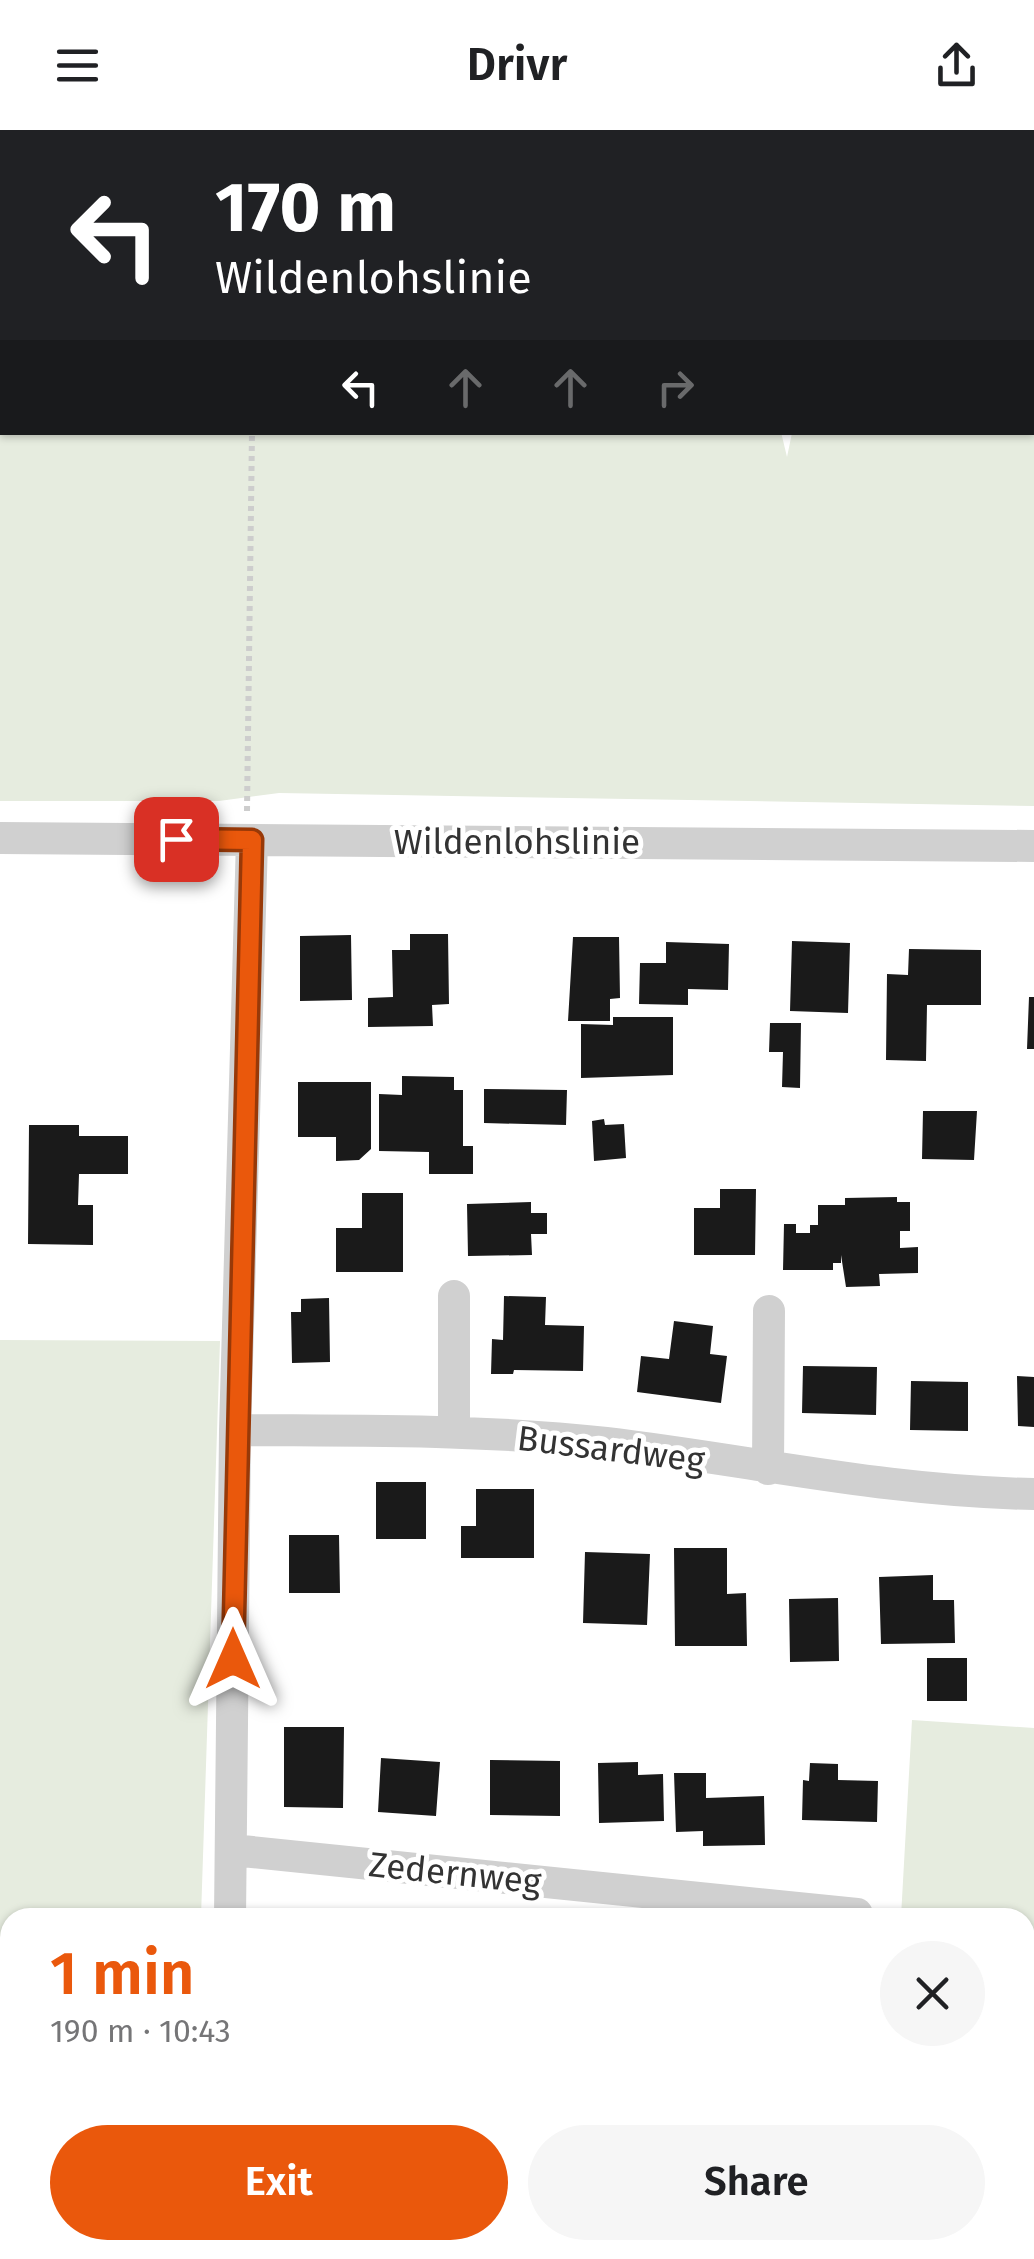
<!DOCTYPE html>
<html lang="en">
<head>
<meta charset="utf-8">
<style>
  :root { --surface:#fff; --page:#f6f6f6; --text:#202124; --muted:#757577; --accent:#ea580c }
  body { margin:0; font-family:"Fira Sans",sans-serif; background:var(--page); color:var(--text); height:100vh; display:flex; flex-direction:column; font-size:38px; white-space:nowrap }
  * { box-sizing:border-box; margin:0 }
  p { font-size:32px; color:var(--muted) }
  .icon { flex:none; width:55px; height:55px; fill:none; stroke:currentColor; stroke-width:2; stroke-linecap:round; stroke-linejoin:round }
  .map { position:relative; flex:1; overflow:hidden }
  .side { position:absolute; left:0px; top:1778px; width:1035px; height:352px; display:flex; flex-direction:column; background:var(--surface); border-radius:30px 30px 0 0; box-shadow:0 2px 8px #0004 }
  .side>* { flex:none }
  .banner { position:absolute; left:0px; top:0px; width:1035px; height:305px; box-shadow:0 2px 8px #0004; background:#202124; color:#fff; overflow:hidden }
  .pin { position:absolute; display:grid; place-items:center; width:85px; height:85px; color:#fff; margin:-42px; border-radius:20px; box-shadow:0 5px 15px #0006 }
  .me { position:absolute; width:110px; margin:-55px; rotate:0deg; stroke-linejoin:round; filter:drop-shadow(0 0 8px #0008) }
  .turn { display:flex; align-items:center; gap:35px; height:210px; padding:0 50px; font-size:45px }
  .turn .icon { width:130px; height:130px; stroke-width:2.5 }
  .turn b { display:block; font-size:70px; line-height:85px }
  .lanes { display:flex; align-items:center; height:95px; padding:0 50px; background:#0003; justify-content:center; gap:50px; direction:ltr }
  .lanes .off { opacity:.35 }
  .round { display:grid; place-items:center; flex:none; width:105px; height:105px; border-radius:52px; background:var(--page) }
  .headline { display:flex; align-items:center; justify-content:space-between; height:170px; padding:0 50px }
  h1 { font-size:60px; font-weight:600; line-height:75px; color:var(--accent) }
  .cta { display:flex; gap:20px; margin-top:auto; padding:20px 50px }
  .cta a { flex:1; height:115px; border-radius:60px; background:var(--accent); color:#fff; font-size:40px; font-weight:600; line-height:115px; text-align:center }
  .cta a+a { background:var(--page); color:var(--text) }
  header { display:flex; justify-content:space-between; align-items:center; height:130px; padding:0 50px; background:var(--surface); font-size:45px; font-weight:600 }
  .map>svg:first-child { display:block }
</style>
</head>
<body>
<header><svg class="icon" aria-label="menu" viewBox="0 0 24 24"><path d="M4 6h16M4 12h16M4 18h16"/></svg>Drivr<svg class="icon" aria-label="share" viewBox="0 0 24 24"><path d="M12 15V3M7 8l5-5 5 5M5 13v7h14v-7"/></svg></header>
<div class="map">
<svg width="1034" height="2129" viewBox="0 0 1034 2129">
  <rect width="100%" height="100%" fill="#fff"/>
  <path fill="#e6ecdf" d="M 0,0 L 789,0 L 2,2 L 2,302 L 781,302 L 787,327 L 792,303 L 1032,302 L 1032,2 L 806,0 L 1034,0 L 1034,676 L 279,663 L 219,671 L 0,671 Z
    M 0,1210 L 220,1211 L 201,1787 L 10,1788 L 10,2120 L 190,2120 L 190,2129 L 0,2129 Z
    M 912,1590 L 1034,1598 L 1034,1809 L 1025,1809 L 1025,1788 L 901,1787 Z"/>
  <path fill="#1a1a1a" d="M 410,804 L 448,804 L 449,874 L 432,875 L 433,896 L 368,897 L 368,868 L 393,867 L 392,820 L 410,820 Z
    M 351,805 L 352,870 L 300,871 L 300,806 Z
    M 573,807 L 619,807 L 620,868 L 610,869 L 610,891 L 568,891 Z
    M 792,811 L 850,813 L 848,883 L 790,881 Z
    M 666,812 L 729,814 L 728,860 L 688,859 L 688,875 L 639,874 L 640,833 L 666,833 Z
    M 909,819 L 981,820 L 981,875 L 927,875 L 926,931 L 886,930 L 887,844 L 908,845 Z
    M 1029,867 L 1034,867 L 1034,919 L 1027,919 Z
    M 613,887 L 673,887 L 673,945 L 581,948 L 581,894 L 613,895 Z
    M 770,893 L 801,893 L 800,958 L 782,957 L 783,922 L 769,922 Z
    M 402,946 L 454,947 L 454,960 L 463,960 L 463,1016 L 473,1016 L 473,1044 L 429,1044 L 429,1022 L 379,1021 L 379,964 L 402,965 Z
    M 298,952 L 371,952 L 371,1019 L 359,1030 L 336,1031 L 336,1007 L 298,1007 Z
    M 484,959 L 567,960 L 566,995 L 484,993 Z
    M 923,981 L 977,981 L 974,1030 L 922,1029 Z
    M 604,989 L 605,995 L 624,994 L 626,1028 L 594,1031 L 592,991 Z
    M 29,995 L 79,995 L 79,1006 L 128,1006 L 128,1044 L 79,1044 L 78,1075 L 93,1075 L 93,1115 L 28,1114 Z
    M 720,1059 L 756,1059 L 755,1125 L 694,1125 L 694,1078 L 720,1078 Z
    M 362,1063 L 403,1063 L 403,1142 L 336,1142 L 336,1098 L 362,1098 Z
    M 897,1067 L 897,1072 L 910,1072 L 910,1101 L 900,1101 L 900,1118 L 918,1117 L 918,1143 L 879,1144 L 880,1156 L 846,1157 L 841,1125 L 841,1133 L 833,1133 L 833,1140 L 783,1140 L 784,1094 L 796,1094 L 796,1103 L 810,1103 L 810,1095 L 818,1095 L 818,1075 L 845,1075 L 845,1068 Z
    M 531,1072 L 531,1083 L 547,1083 L 547,1104 L 531,1104 L 532,1125 L 468,1126 L 467,1074 Z
    M 504,1166 L 546,1167 L 545,1195 L 584,1196 L 583,1241 L 514,1240 L 513,1244 L 491,1244 L 492,1209 L 503,1210 Z
    M 329,1168 L 330,1232 L 292,1233 L 291,1182 L 301,1182 L 301,1169 Z
    M 674,1191 L 713,1196 L 710,1224 L 727,1226 L 721,1273 L 637,1262 L 641,1226 L 669,1229 Z
    M 803,1236 L 877,1237 L 876,1285 L 802,1283 Z
    M 1017,1246 L 1034,1247 L 1034,1297 L 1018,1296 Z
    M 911,1251 L 968,1252 L 968,1301 L 910,1300 Z
    M 376,1352 L 426,1352 L 426,1409 L 376,1409 Z
    M 476,1359 L 534,1359 L 534,1428 L 461,1428 L 461,1396 L 476,1396 Z
    M 289,1405 L 339,1405 L 340,1463 L 289,1463 Z
    M 674,1418 L 727,1418 L 727,1464 L 746,1463 L 747,1516 L 675,1516 Z
    M 585,1422 L 650,1424 L 647,1495 L 583,1493 Z
    M 933,1445 L 933,1470 L 954,1470 L 955,1513 L 881,1514 L 879,1447 Z
    M 838,1468 L 839,1531 L 790,1532 L 789,1469 Z
    M 927,1528 L 967,1528 L 967,1571 L 927,1571 Z
    M 284,1597 L 344,1597 L 343,1678 L 284,1677 Z
    M 381,1628 L 440,1632 L 436,1686 L 378,1682 Z
    M 490,1630 L 560,1631 L 560,1686 L 490,1685 Z
    M 638,1632 L 638,1645 L 663,1644 L 664,1691 L 599,1693 L 598,1633 Z
    M 810,1633 L 838,1634 L 838,1650 L 878,1651 L 877,1692 L 802,1690 L 803,1650 L 809,1651 Z
    M 674,1643 L 706,1643 L 706,1668 L 764,1666 L 765,1715 L 703,1716 L 703,1701 L 676,1702 Z
    M 1025,2065 L 1034,2065 L 1034,2126 L 1014,2126 L 1014,2120 L 1025,2120 Z"/>
  <g fill="none" stroke-linecap="round" stroke-linejoin="round">
    <path stroke="#cdcdcd" stroke-width="6" stroke-dasharray="5 5" stroke-linecap="butt" d="M 256,2 L 256,0
      M 247,681 L 252,302
      M 1025,1817 L 1034,1818"/>
    <path stroke="#d0d0d0" stroke-width="32" d="M 0,708 L 1034,716
      M 235,1300 C 359,1301 483,1299 606,1313 C 749,1330 889,1362 1034,1364
      M 454,1302 L 454,1166
      M 768,1339 L 769,1181
      M 232,1720 L 857,1784
      M 230,1788 L 235,1300 L 252,710
      M 223,2129 L 223,2120"/>
  </g>
  <g fill="none" stroke-linecap="round" stroke-linejoin="round">
    <g stroke="#983908" stroke-width="25">
      <path id="route" d="M 176,709 L 252,710 L 233,1529"/>
    </g>
    <use href="#route" stroke="#ea580c" stroke-width="18"/>
  </g>
  <g text-anchor="middle" stroke-width="10" stroke-linejoin="round" paint-order="stroke">
    <g font-size="35" fill="#333" stroke="#fff">
      <text x="517" y="724">Wildenlohslinie</text>
      <text transform="translate(611 1319) rotate(7)" y="12">Bussardweg</text>
      <text transform="translate(455 1743) rotate(6)" y="12">Zedernweg</text>
    </g>
  </g>
</svg>
<div class="pin" style="left:176px;top:709px;background:#d93025"><svg class="icon" aria-label="arrive" viewBox="0 0 24 24"><path d="M6 21V4h12l-3 4 3 4H6"/></svg></div>
<svg class="me" style="left:233px;top:1529px" viewBox="-20 -20 40 40"><path d="M0-17L14 15 0 8-14 15z" fill="#ea580c" stroke="#fff" stroke-width="4"/></svg>
<div class="banner">
<div class="turn"><svg class="icon" aria-label="left" viewBox="0 0 24 24"><path d="M17 20v-9H6M10 6l-5 5 5 5"/></svg><div><b>170 m</b>Wildenlohslinie</div></div>
<div class="lanes"><svg class="icon" aria-label="left" viewBox="0 0 24 24"><path d="M17 20v-9H6M10 6l-5 5 5 5"/></svg><svg class="icon off" aria-label="ahead" viewBox="0 0 24 24"><path d="M12 20V5M6 11l6-6 6 6"/></svg><svg class="icon off" aria-label="ahead" viewBox="0 0 24 24"><path d="M12 20V5M6 11l6-6 6 6"/></svg><svg class="icon off" aria-label="right" viewBox="0 0 24 24"><path d="M7 20v-9h11M14 6l5 5-5 5"/></svg></div>
</div>
<section class="side">
<div class="headline"><div><h1>1 min</h1><p>190 m · 10:43</p></div><a class="round"><svg class="icon" aria-label="close" viewBox="0 0 24 24"><path d="M6 6l12 12M18 6L6 18"/></svg></a></div>
<div class="cta"><a>Exit</a><a>Share</a></div>
</section>
</div>
</body>
</html>
